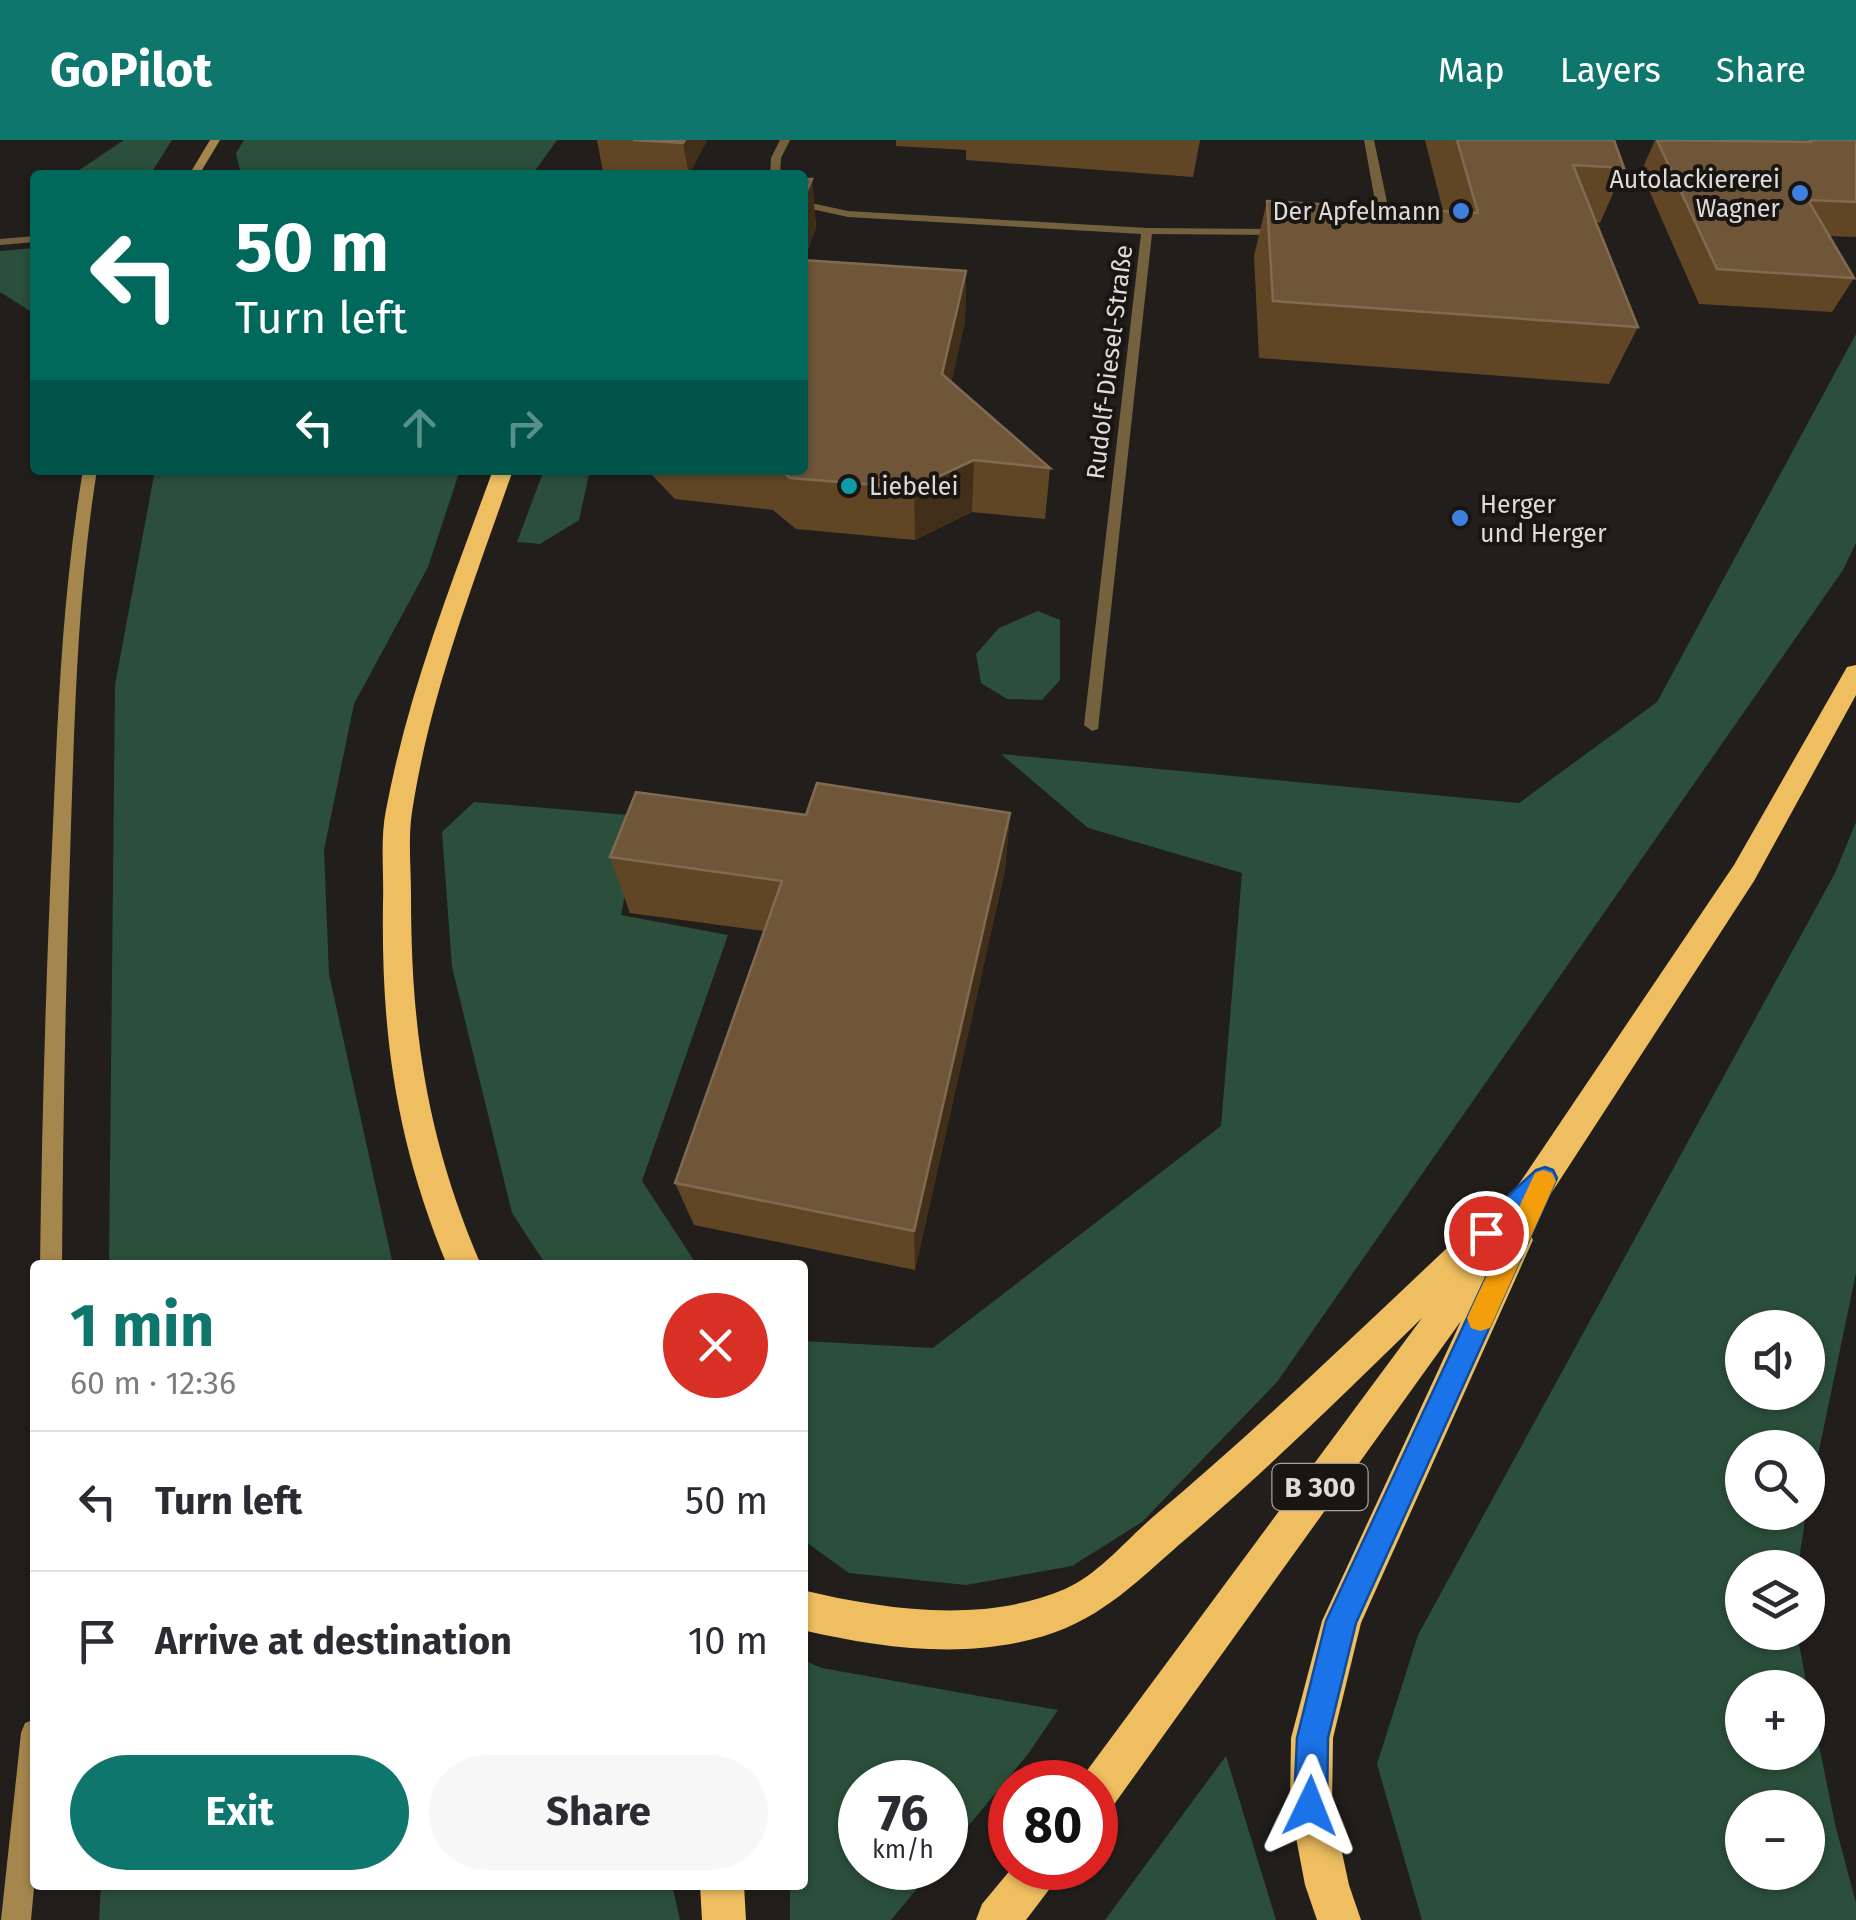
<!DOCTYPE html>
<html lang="en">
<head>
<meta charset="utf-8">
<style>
  :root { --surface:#fff; --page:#f7f7f7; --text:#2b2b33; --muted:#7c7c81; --line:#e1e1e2; --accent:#0f766e }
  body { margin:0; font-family:"Fira Sans",sans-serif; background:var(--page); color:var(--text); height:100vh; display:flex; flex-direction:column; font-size:38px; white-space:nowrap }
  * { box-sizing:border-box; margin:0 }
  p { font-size:32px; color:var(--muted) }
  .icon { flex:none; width:55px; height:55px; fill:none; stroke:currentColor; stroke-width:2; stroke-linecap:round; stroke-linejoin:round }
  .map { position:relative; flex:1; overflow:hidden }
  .details { position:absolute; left:30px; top:1120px; width:778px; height:630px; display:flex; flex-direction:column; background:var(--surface); border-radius:10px; box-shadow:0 2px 8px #0004 }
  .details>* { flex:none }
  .top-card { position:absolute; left:30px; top:30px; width:778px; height:305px; border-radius:10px; box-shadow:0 2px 8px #0004; background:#00695c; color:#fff; overflow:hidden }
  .buttons { position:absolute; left:1725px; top:1170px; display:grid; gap:20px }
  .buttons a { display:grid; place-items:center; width:100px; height:100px; border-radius:50%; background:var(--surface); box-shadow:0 2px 8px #0004; font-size:50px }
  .speed { position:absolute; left:838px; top:1620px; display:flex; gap:20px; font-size:50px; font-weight:700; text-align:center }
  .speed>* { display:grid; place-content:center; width:130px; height:130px; border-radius:50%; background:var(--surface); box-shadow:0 2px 8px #0004; line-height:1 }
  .speed small { font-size:25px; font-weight:400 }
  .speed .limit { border:15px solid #d22; background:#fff; color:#111 }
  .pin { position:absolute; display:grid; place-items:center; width:85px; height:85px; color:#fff; margin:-42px; border:5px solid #fff; border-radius:50%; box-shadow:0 2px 10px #0007 }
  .me { position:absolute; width:110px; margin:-55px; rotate:2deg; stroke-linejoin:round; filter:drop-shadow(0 0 8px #0008) }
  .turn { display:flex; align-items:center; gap:35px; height:210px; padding:0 40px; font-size:45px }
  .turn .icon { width:130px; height:130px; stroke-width:2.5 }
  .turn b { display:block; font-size:70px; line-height:85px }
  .lanes { display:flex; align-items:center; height:95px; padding:0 40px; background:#0003; justify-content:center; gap:50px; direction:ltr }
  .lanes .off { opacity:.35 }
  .round { display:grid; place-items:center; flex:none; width:105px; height:105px; border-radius:52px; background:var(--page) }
  .summary { display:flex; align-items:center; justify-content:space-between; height:170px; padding:0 40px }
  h1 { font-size:60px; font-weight:700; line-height:75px; color:var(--accent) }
  .cta { display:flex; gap:20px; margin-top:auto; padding:20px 40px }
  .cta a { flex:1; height:115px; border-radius:60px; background:var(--accent); color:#fff; font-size:40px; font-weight:700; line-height:115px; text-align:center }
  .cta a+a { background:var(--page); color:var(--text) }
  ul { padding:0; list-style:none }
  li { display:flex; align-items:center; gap:30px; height:140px; padding:0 40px; border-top:2px solid var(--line) }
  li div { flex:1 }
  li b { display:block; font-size:38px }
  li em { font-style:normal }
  header { display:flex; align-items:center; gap:60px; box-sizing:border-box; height:140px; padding:0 50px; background:var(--accent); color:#fff }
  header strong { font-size:48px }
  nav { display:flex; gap:55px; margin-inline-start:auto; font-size:35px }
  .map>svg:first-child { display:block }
</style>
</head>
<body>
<header>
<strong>GoPilot</strong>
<nav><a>Map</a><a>Layers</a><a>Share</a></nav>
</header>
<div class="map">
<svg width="1856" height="1780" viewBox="0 0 1856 1780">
  <rect width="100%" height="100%" fill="#221e1b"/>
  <path fill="#2b4f3b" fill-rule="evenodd" d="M 124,0 L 172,0 L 150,35 L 72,35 Z
    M 244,0 L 557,0 L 532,35 L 241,35 L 236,13 Z
    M 35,108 L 35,174 L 0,152 L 0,111 Z
    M 1856,194 L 1856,403 L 1843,430 L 1277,1242 L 1142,1382 L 1072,1426 L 966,1445 L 849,1433 L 803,1400 L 803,1201 L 933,1208 L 1221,986 L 1242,733 L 1088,688 L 1001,614 L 1519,663 L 1657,562 Z
    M 155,330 L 460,330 L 428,427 L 354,564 L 324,710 L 329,834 L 393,1125 L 109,1125 L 115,545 Z
    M 544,330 L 590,330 L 579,380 L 540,404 L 517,402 Z
    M 1038,471 L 1060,480 L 1060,540 L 1042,560 L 1007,559 L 981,543 L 976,514 L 999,488 Z
    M 474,662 L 640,676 L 621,775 L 728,795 L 642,1041 L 697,1125 L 546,1125 L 512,1073 L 452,827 L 442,692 Z
    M 1856,682 L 1856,1133 L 1808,1363 L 1808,1308 L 1742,1308 L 1742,1372 L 1806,1373 L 1798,1427 L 1742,1428 L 1742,1492 L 1797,1493 L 1807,1547 L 1742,1548 L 1742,1612 L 1808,1612 L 1808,1551 L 1835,1684 L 1856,1763 L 1856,1780 L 1422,1780 L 1377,1624 L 1418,1495 L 1835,733 ZM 1742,1188 L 1808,1188 L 1808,1252 L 1742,1252 ZM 1742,1668 L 1808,1668 L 1808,1732 L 1742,1732 Z
    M 803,1520 L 822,1528 L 1058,1570 L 1028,1614 L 945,1714 L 945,1642 L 860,1642 L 860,1728 L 934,1728 L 891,1780 L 790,1780 L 790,1745 L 802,1745 Z
    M 1226,1616 L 1276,1780 L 1105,1780 Z
    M 101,1745 L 672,1745 L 680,1780 L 99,1780 Z"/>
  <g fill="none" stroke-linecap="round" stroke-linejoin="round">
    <path fill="#74613e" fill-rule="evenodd" d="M 780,0 L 790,0 L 781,18 L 780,35 L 770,35 L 771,18 Z
      M 1364,0 L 1374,0 L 1387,62 L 1370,78 L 1353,85 L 1347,82 C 1356,74 1367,69 1375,61 Z
      M 802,61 L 848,71 L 1147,88 L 1285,89 L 1291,92 L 1285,95 L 1152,94 L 1098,589 L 1092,591 L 1084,585 L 1141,94 L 848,77 L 802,67 Z
      M 35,96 L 35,102 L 0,105 L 0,99 Z"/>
    <path fill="#a5864d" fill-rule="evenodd" d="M 210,0 L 220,0 L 199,35 L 189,35 Z
      M 83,330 L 97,330 C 78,448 75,566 71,685 C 66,832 63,978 62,1125 L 40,1125 C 42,978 46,832 53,685 C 58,566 63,448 83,330 Z
      M 35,1579 L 35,1737 L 31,1780 L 1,1780 L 21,1593 L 25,1583 Z"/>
    <path fill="#eebe60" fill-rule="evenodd" d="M 493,330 L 513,330 C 474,442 430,554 412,672 C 408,698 411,728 411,755 C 411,892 427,999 481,1125 L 447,1125 C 396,1001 381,895 383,762 C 384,732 380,699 386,670 C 408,552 452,442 493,330 Z
      M 1856,525 L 1856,555 L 1754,741 L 1528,1089 L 1533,1100 L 1361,1483 L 1333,1598 L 1332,1666 L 1349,1745 L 1361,1780 L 1317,1780 L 1305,1745 L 1290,1666 L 1291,1598 L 1322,1481 L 1461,1181 L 1110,1670 L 1095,1676 L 1095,1642 L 1080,1640 L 1422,1178 C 1345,1253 1269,1328 1187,1398 C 1141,1437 1104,1478 1044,1496 C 965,1520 881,1508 802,1490 L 802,1450 C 886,1470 983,1484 1065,1449 C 1099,1434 1126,1400 1154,1376 C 1267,1281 1372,1178 1480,1077 L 1492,1072 L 1498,1075 L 1734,725 L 1847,527 Z
      M 1012,1728 L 1061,1728 L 1054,1743 L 1026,1780 L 976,1780 L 982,1764 Z
      M 700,1745 L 744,1745 L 746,1780 L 702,1780 Z"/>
  </g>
  <path fill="#614626" d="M 597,0 L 707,0 L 689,35 L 603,32 Z
    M 896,0 L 1200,0 L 1193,37 L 966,20 L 966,10 L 896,6 Z
    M 1425,0 L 1614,0 L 1624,28 L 1600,83 L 1596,82 L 1638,187 L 1609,244 L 1259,218 L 1254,116 L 1267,61 L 1443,71 Z
    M 1655,0 L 1856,0 L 1856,97 L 1829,96 L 1854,138 L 1832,172 L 1699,164 L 1641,32 Z
    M 802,39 L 812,39 L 816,88 L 804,120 L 966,131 L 965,181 L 951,242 L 1050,328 L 1045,379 L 972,372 L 915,400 L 796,389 L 773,370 L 675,359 L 647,330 L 802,330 Z
    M 1010,673 L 1005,730 L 915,1130 L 694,1085 L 675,1043 L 764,791 L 630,773 L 610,717 L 806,675 Z"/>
  <path fill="#422f19" d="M 685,0 L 707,0 L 689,35 L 683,3 Z
    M 812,39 L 816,88 L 802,123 L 802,62 Z
    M 966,131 L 965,181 L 942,286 L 942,234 Z
    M 974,320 L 972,372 L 915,400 L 914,348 Z
    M 1010,673 L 1005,730 L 915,1130 L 914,1091 Z"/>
  <path fill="#6f5639" stroke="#806b52" stroke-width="2.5" d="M 633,0 L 685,0 L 683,3 Z
    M 1457,0 L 1614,0 L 1624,28 L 1573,25 L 1638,187 L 1273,161 L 1267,61 L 1478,73 Z
    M 1657,0 L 1811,2 L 1810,0 L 1856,0 L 1856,62 L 1808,60 L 1854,138 L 1717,129 Z
    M 708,33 L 743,35 L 706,35 Z
    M 802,39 L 812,39 L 802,62 Z
    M 802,120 L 966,131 L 942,234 L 1050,328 L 974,320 L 914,348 L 790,338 L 781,330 L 802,330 Z
    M 817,643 L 1010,673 L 914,1091 L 675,1043 L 782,741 L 610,717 L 636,652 L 806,675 Z"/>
  <path fill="#1a73e8" stroke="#114b97" stroke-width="2.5" d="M 1545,1027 L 1553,1030 L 1557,1038 L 1356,1483 L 1328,1598 L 1327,1666 L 1322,1677 L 1310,1682 L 1299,1677 L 1294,1666 L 1297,1598 L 1326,1481 L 1509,1088 L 1486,1105 L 1478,1101 L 1474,1093 L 1478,1084 L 1536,1030 Z"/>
  <path fill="#f59e0b" d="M 1543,1030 L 1552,1033 L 1556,1041 L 1490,1188 L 1480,1191 L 1471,1188 L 1467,1178 L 1471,1169 L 1535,1033 Z"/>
  <g fill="#3f7fe0" stroke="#181512" stroke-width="4">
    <circle cx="1800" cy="53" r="10"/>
    <circle cx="1461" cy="71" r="10"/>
    <circle cx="1460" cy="378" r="10"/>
  </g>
  <circle fill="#0f9aa8" stroke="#181512" stroke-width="4" cx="849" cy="346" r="10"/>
  <g text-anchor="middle" stroke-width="8" stroke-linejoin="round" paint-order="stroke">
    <g font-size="25" fill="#dedbd9" stroke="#181512" text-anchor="end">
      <text x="1780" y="48">Autolackiererei<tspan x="1780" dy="29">Wagner</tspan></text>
      <text x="1441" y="80">Der Apfelmann</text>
      <text x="869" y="355" text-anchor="start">Liebelei</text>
      <text x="1480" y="373" text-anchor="start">Herger<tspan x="1480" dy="29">und Herger</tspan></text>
    </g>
    <g font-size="25" fill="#dedbd9" stroke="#181512">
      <text transform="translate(1109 222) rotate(-83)" y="9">Rudolf-Diesel-Straße</text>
    </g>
    <rect fill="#181512" stroke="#a3a09d" stroke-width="2.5" x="1272.5" y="1324" width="95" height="46" rx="8"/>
    <g font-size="28" font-weight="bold" fill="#dedbd9">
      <text x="1320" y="1357">B 300</text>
    </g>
  </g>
</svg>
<div class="buttons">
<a><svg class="icon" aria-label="sound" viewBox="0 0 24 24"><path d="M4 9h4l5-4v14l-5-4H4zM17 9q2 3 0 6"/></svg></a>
<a><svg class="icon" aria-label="search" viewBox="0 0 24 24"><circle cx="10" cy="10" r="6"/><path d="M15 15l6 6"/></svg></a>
<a><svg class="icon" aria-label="layers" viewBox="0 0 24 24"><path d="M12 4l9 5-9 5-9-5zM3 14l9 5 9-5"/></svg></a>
<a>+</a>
<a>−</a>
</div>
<div class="speed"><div>76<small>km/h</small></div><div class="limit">80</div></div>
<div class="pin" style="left:1486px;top:1093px;background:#d93025"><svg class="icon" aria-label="arrive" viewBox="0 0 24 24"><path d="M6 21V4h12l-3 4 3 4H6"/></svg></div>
<svg class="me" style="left:1310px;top:1666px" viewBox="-20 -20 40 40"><path d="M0-17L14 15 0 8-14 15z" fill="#1a73e8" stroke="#fff" stroke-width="4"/></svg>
<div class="top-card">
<div class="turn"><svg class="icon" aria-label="left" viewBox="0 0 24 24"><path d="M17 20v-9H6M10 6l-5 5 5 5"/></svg><div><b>50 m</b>Turn left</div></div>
<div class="lanes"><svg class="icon" aria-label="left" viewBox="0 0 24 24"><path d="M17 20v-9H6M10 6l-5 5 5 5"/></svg><svg class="icon off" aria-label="ahead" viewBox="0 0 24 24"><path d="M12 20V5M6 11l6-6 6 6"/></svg><svg class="icon off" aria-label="right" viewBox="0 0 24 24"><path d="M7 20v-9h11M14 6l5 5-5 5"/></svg></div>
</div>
<section class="details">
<div class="summary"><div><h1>1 min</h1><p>60 m · 12:36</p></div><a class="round" style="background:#d93025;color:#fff"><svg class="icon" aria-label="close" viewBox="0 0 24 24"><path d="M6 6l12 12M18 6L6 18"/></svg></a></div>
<ul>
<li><svg class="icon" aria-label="left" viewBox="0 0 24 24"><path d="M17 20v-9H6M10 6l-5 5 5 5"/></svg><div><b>Turn left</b></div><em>50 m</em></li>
<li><svg class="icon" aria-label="arrive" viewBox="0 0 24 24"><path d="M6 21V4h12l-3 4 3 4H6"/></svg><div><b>Arrive at destination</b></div><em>10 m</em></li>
</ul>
<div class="cta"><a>Exit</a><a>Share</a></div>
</section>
</div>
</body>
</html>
